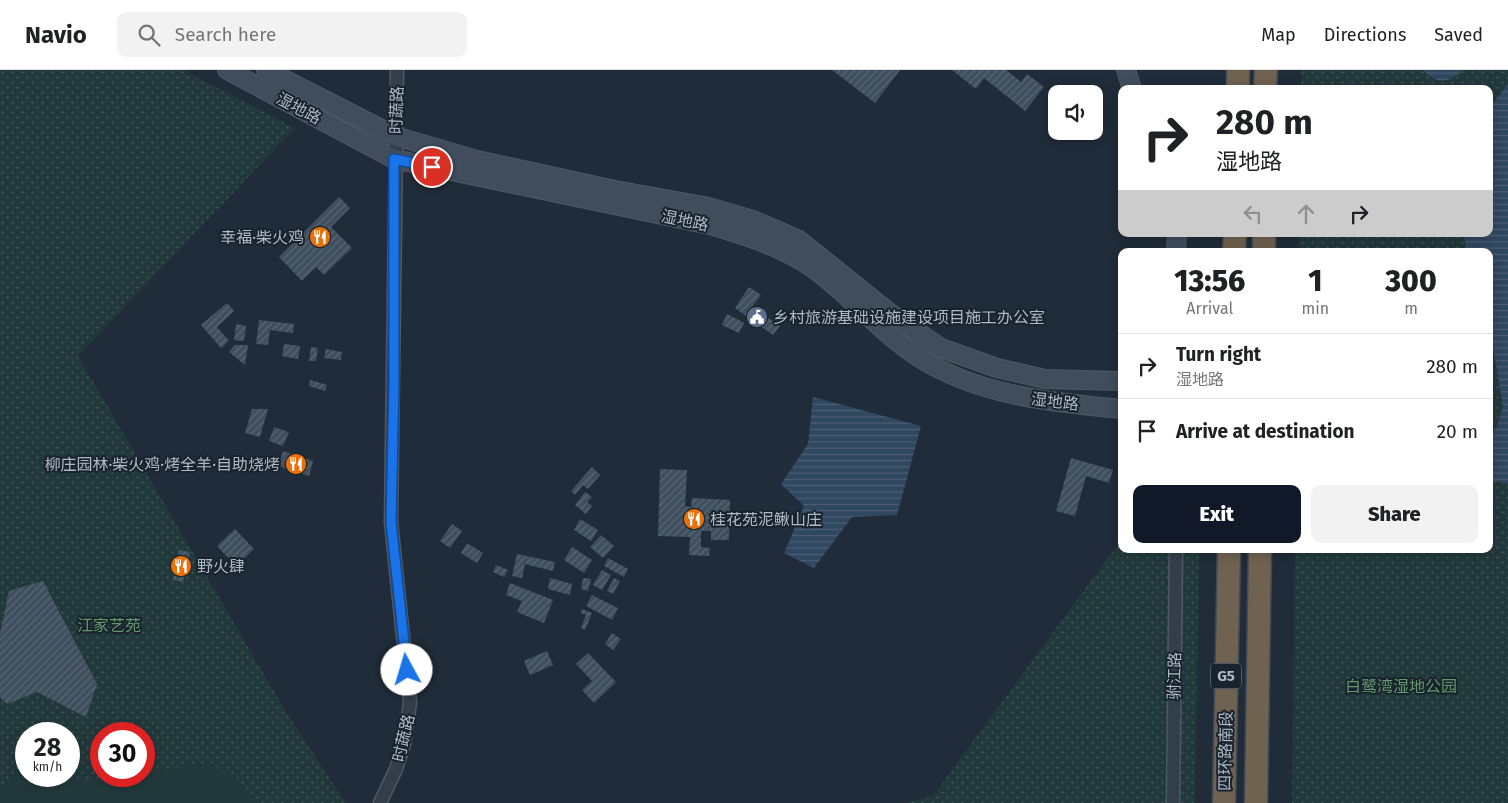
<!DOCTYPE html>
<html lang="en">
<head>
<meta charset="utf-8">
<style>
  :root { --surface:#fff; --page:#f2f2f2; --text:#202124; --muted:#757577; --line:#e0e0e0; --accent:#111827 }
  body { margin:0; font-family:"Fira Sans","Noto Sans SC",sans-serif; background:var(--page); color:var(--text); height:100vh; display:flex; flex-direction:column; font-size:19px; white-space:nowrap }
  * { box-sizing:border-box; margin:0 }
  p { font-size:16px; color:var(--muted) }
  .icon { flex:none; width:28px; height:28px; fill:none; stroke:currentColor; stroke-width:2; stroke-linecap:round; stroke-linejoin:round }
  .map { position:relative; flex:1; overflow:hidden }
  .sheet { position:absolute; left:1118px; top:178px; width:375px; height:305px; display:flex; flex-direction:column; background:var(--surface); border-radius:10px; box-shadow:0 2px 12px #0003 }
  .sheet>* { flex:none }
  .banner { position:absolute; left:1118px; top:15px; width:375px; height:152px; border-radius:10px; box-shadow:0 2px 12px #0003; background:#fff; color:var(--text); overflow:hidden }
  .tools { position:absolute; left:1048px; top:15px; display:grid; gap:10px }
  .tools a { display:grid; place-items:center; width:55px; height:55px; border-radius:10px; background:var(--surface); box-shadow:0 2px 12px #0003; font-size:25px }
  .speed { position:absolute; left:15px; top:652px; display:flex; gap:10px; font-size:25px; font-weight:700; text-align:center }
  .speed>* { display:grid; place-content:center; width:65px; height:65px; border-radius:50%; background:var(--surface); box-shadow:0 2px 12px #0003; line-height:1 }
  .speed small { font-size:12px; font-weight:400 }
  .speed .limit { border:8px solid #d22; background:#fff; color:#111 }
  .pin { position:absolute; display:grid; place-items:center; width:42px; height:42px; color:#fff; margin:-21px; border:2px solid #fff; border-radius:50%; box-shadow:0 1px 5px #0007 }
  .me { position:absolute; width:55px; margin:-28px; rotate:354deg; stroke-linejoin:round; filter:drop-shadow(0 0 4px #0008) }
  .turn { display:flex; align-items:center; gap:18px; height:105px; padding:0 15px; font-size:22px }
  .turn .icon { width:65px; height:65px; stroke-width:2.5 }
  .turn b { display:block; font-size:35px; line-height:42px }
  .lanes { display:flex; align-items:center; height:48px; padding:0 15px; background:#0003; justify-content:center; gap:25px; direction:ltr }
  .lanes .off { opacity:.35 }
  .eta { display:flex; justify-content:space-evenly; align-items:center; height:85px; text-align:center }
  .eta b { font-size:30px; font-weight:800; line-height:35px }
  .action { display:flex; gap:10px; margin-top:auto; padding:10px 15px }
  .action a { flex:1; height:58px; border-radius:10px; background:var(--accent); color:#fff; font-size:20px; font-weight:800; line-height:58px; text-align:center }
  .action a+a { background:var(--page); color:var(--text) }
  ul { padding:0; list-style:none }
  li { display:flex; align-items:center; gap:15px; height:65px; padding:0 15px; border-top:1px solid var(--line) }
  li div { flex:1 }
  li b { display:block; font-size:19px }
  li em { font-style:normal }
  header { display:flex; align-items:center; gap:30px; box-sizing:border-box; height:70px; padding:0 25px; background:var(--surface); border-bottom:1px solid var(--line) }
  header strong { font-size:24px }
  nav { display:flex; gap:28px; margin-inline-start:auto; font-size:18px }
  .search { width:350px; height:45px; background:var(--page); display:flex; align-items:center; gap:12px; box-sizing:border-box; padding:0 18px; border-radius:10px; color:var(--muted); font-size:19px }
  .map>svg:first-child { display:block }
</style>
</head>
<body>
<header>
<strong>Navio</strong>
<div class="search"><svg class="icon" aria-label="search" viewBox="0 0 24 24"><circle cx="10" cy="10" r="6"/><path d="M15 15l6 6"/></svg>Search here</div>
<nav><a>Map</a><a>Directions</a><a>Saved</a></nav>
</header>
<div class="map">
<svg width="1508" height="733" viewBox="0 0 1508 733">
  <defs>
    <pattern id="grass-dots" width="8" height="8" patternUnits="userSpaceOnUse" patternTransform="scale(1.25)"><rect width="8" height="8" fill="#22393b"/><path d="M2 2h.1M6 6h.1" fill="none" stroke="#405456" stroke-width="1.8" stroke-linecap="round"/></pattern>
    <pattern id="water-rules" width="6" height="5" patternUnits="userSpaceOnUse" patternTransform="scale(1.25)"><rect width="6" height="5" fill="#304760"/><path d="M0 2.5h6" fill="none" stroke="#4b5f75"/></pattern>
    <pattern id="building-hatch" width="6" height="6" patternUnits="userSpaceOnUse" patternTransform="scale(1.25)"><rect width="6" height="6" fill="#404f5e"/><path d="M-1 1l2-2M0 6l6-6M5 7l2-2" fill="none" stroke="#596674"/></pattern>
  </defs>
  <rect width="100%" height="100%" fill="#202c39"/>
  <path fill="url(#grass-dots)" fill-rule="evenodd" d="M 0,0 L 183,0 L 295,58 L 78,286 L 286,642 L 346,733 L 0,733 ZM 26,664 L 69,664 L 69,706 L 26,706 ZM 101,664 L 144,664 L 144,706 L 101,706 Z
    M 1301,0 L 1508,0 L 1508,733 L 1292,733 L 1295,479 L 1489,479 L 1489,181 L 1299,181 L 1299,164 L 1489,164 L 1489,19 L 1301,19 Z
    M 1121,473 L 1121,479 L 1199,479 L 1195,733 L 905,733 L 933,726 L 1106,490 Z"/>
  <path fill="#22393b" d="M 212,693 L 258,733 L 0,733 L 0,720 L 23,694 L 26,696 L 26,706 L 43,706 L 72,712 L 113,706 L 144,706 L 144,702 Z"/>
  <path fill="url(#water-rules)" d="M 1423,0 L 1463,0 C 1450,13 1436,15 1423,0 Z
    M 1508,14 L 1508,414 L 1501,411 L 1489,414 L 1489,366 L 1497,357 L 1503,336 L 1489,253 L 1489,181 L 1466,181 L 1464,164 L 1489,164 L 1489,39 Z
    M 813,327 L 921,356 L 897,445 L 852,447 L 814,498 L 784,483 L 804,436 L 781,414 L 808,374 Z"/>
  <path fill="url(#building-hatch)" d="M 832,0 L 900,0 L 875,33 Z
    M 952,0 L 1006,0 L 1021,12 L 1027,4 L 1044,17 L 1025,41 L 984,8 L 976,19 Z
    M 339,127 L 350,138 L 331,157 L 352,178 L 324,205 L 316,197 L 302,211 L 279,187 Z
    M 749,217 L 761,225 L 752,237 L 780,256 L 773,265 L 735,238 Z
    M 227,233 L 234,241 L 217,257 L 229,271 L 221,278 L 201,255 Z
    M 727,244 L 744,253 L 739,263 L 722,255 Z
    M 259,250 L 294,254 L 293,263 L 270,260 L 268,275 L 256,274 Z
    M 236,254 L 246,256 L 244,271 L 234,270 Z
    M 284,274 L 300,276 L 298,289 L 282,286 Z
    M 235,275 L 248,275 L 245,295 L 229,282 Z
    M 311,277 L 318,278 L 316,291 L 309,291 Z
    M 326,279 L 342,282 L 341,290 L 324,288 Z
    M 310,310 L 327,315 L 325,321 L 309,316 Z
    M 252,339 L 268,339 L 260,367 L 245,363 Z
    M 274,357 L 289,362 L 283,376 L 269,371 Z
    M 283,381 L 313,391 L 309,406 L 278,396 Z
    M 1071,388 L 1113,400 L 1109,413 L 1086,406 L 1075,446 L 1056,441 Z
    M 592,397 L 600,405 L 588,419 L 583,415 L 575,425 L 571,421 Z
    M 660,399 L 687,400 L 685,436 L 691,437 L 692,428 L 730,430 L 729,470 L 711,470 L 711,461 L 701,461 L 701,477 L 710,478 L 709,486 L 689,485 L 690,467 L 658,466 Z
    M 585,422 L 592,427 L 587,432 L 592,436 L 586,444 L 575,435 Z
    M 580,449 L 598,460 L 591,471 L 574,460 Z
    M 452,454 L 462,461 L 450,478 L 440,471 Z
    M 235,459 L 254,479 L 236,496 L 217,476 Z
    M 601,465 L 614,476 L 603,488 L 590,477 Z
    M 467,473 L 483,483 L 477,493 L 461,483 Z
    M 572,477 L 592,490 L 584,503 L 564,490 Z
    M 179,480 L 190,482 L 183,512 L 173,510 Z
    M 517,484 L 555,492 L 553,501 L 525,494 L 522,508 L 512,506 Z
    M 608,488 L 628,499 L 624,507 L 604,496 Z
    M 496,495 L 508,500 L 504,507 L 493,502 Z
    M 602,500 L 611,505 L 602,520 L 593,515 Z
    M 550,508 L 572,514 L 570,525 L 548,519 Z
    M 583,508 L 591,509 L 588,521 L 581,519 Z
    M 614,508 L 620,511 L 613,524 L 607,521 Z
    M 43,511 L 97,614 L 86,647 L 37,622 L 7,634 L 0,627 L 0,564 L 9,521 Z
    M 510,513 L 553,530 L 544,553 L 517,542 L 522,531 L 506,525 Z
    M 592,525 L 618,538 L 612,550 L 586,536 Z
    M 582,539 L 592,543 L 585,560 L 581,558 L 586,545 L 581,543 Z
    M 612,563 L 621,569 L 613,580 L 605,574 Z
    M 547,581 L 553,595 L 530,605 L 524,591 Z
    M 588,583 L 616,612 L 594,633 L 582,620 L 592,611 L 576,594 Z"/>
  <g fill="none" stroke-linecap="round" stroke-linejoin="round">
    <g stroke="#4e5964" stroke-width="15">
      <path id="street" d="M 380,733 L 396,699 L 404,674 L 410,633 L 391,452 L 397,0
        M 1173,733 L 1176,479"/>
    </g>
    <g stroke="#4e5964" stroke-width="20">
      <path id="secondary" d="M 227,0 L 394,89 L 710,155 C 746,166 783,177 814,199 C 851,226 880,262 918,287 C 979,326 1051,332 1121,339
        M 266,0 L 395,66 L 477,90 L 615,120 L 709,137 L 753,150 L 799,170 L 890,243 L 941,278 L 997,298 L 1045,309 L 1121,311
        M 1126,0 L 1132,19
        M 1176,181 L 1177,164"/>
    </g>
    <g stroke="#3e4954" stroke-width="25">
      <path id="highway" d="M 1238,19 L 1238,0
        M 1265,19 L 1266,0
        M 1234,181 L 1235,164
        M 1264,181 L 1264,164
        M 1224,733 L 1229,479
        M 1256,733 L 1260,479"/>
    </g>
    <use href="#street" stroke="#333e4a" stroke-width="12"/>
    <use href="#secondary" stroke="#414d5d" stroke-width="18"/>
    <use href="#highway" stroke="#706250" stroke-width="22"/>
  </g>
  <g fill="none" stroke-linecap="round" stroke-linejoin="round">
    <g stroke="#114b97" stroke-width="12">
      <path id="route" d="M 407,600 L 391,452 L 394,314 L 394,89 L 432,97"/>
    </g>
    <use href="#route" stroke="#1a73e8" stroke-width="9"/>
  </g>
  <defs>
    <g id="restaurant-disc" transform="scale(1.125)"><circle r="9.5" fill="#e8710a" stroke="#19232e"/><path d="M-5-6h1v4h1v-4h1v4h1v-4h1v5L-1.5 .5V6h-2V.5L-5-1ZM5-6V6H3V1.5H1.5Q1.5-4 5-6Z" fill="#fff"/></g>
    <g id="civic-disc" transform="scale(1.125)"><circle r="9.5" fill="#5c6f8a" stroke="#19232e"/><path d="M-.6-6.5H3V-4.5H.6V-3L4-1V1h2V6H-6V1h2V-1L-.6-3ZM-1.2 2.5V6h2.4V2.5Z" fill="#fff"/></g>
  </defs>
  <g fill-rule="evenodd">
    <use href="#restaurant-disc" x="320" y="167"/>
    <use href="#civic-disc" x="757" y="247"/>
    <use href="#restaurant-disc" x="296" y="394"/>
    <use href="#restaurant-disc" x="694" y="449"/>
    <use href="#restaurant-disc" x="181" y="496"/>
  </g>
  <g text-anchor="middle" stroke-width="4" stroke-linejoin="round" paint-order="stroke">
    <rect fill="#19232e" stroke="#818c98" stroke-width="1" x="1211" y="593.5" width="30" height="25" rx="4"/>
    <g font-size="15" font-weight="bold" fill="#aeb9c6">
      <text x="1226" y="611">G5</text>
    </g>
    <g font-size="16" fill="#aeb9c6" stroke="#19232e">
      <text transform="translate(299 38) rotate(28)" y="6">湿地路</text>
      <text transform="translate(396 40) rotate(-88)" y="6">时蔬路</text>
      <text transform="translate(685 150) rotate(12)" y="6">湿地路</text>
      <text transform="translate(1055 331) rotate(7)" y="6">湿地路</text>
      <text transform="translate(1174 606) rotate(-89)" y="6">驸江路</text>
      <text transform="translate(403 668) rotate(-77)" y="6">时蔬路</text>
      <text transform="translate(1225 681) rotate(-89)" y="6">四环路南段</text>
    </g>
    <g font-size="16" fill="#aeb9c6" stroke="#19232e" text-anchor="start">
      <text x="304" y="173" text-anchor="end">幸福·柴火鸡</text>
      <text x="773" y="253">乡村旅游基础设施建设项目施工办公室</text>
      <text x="280" y="400" text-anchor="end">柳庄园林·柴火鸡·烤全羊·自助烧烤</text>
      <text x="710" y="455">桂花苑泥鳅山庄</text>
      <text x="197" y="502">野火肆</text>
    </g>
    <g font-size="16" fill="#64986d" stroke="#19232e">
      <text x="109" y="561">江家艺苑</text>
      <text x="1401" y="622">白鹭湾湿地公园</text>
    </g>
  </g>
</svg>
<div class="tools">
<a><svg class="icon" aria-label="sound" viewBox="0 0 24 24"><path d="M4 9h4l5-4v14l-5-4H4zM17 9q2 3 0 6"/></svg></a>
</div>
<div class="speed"><div>28<small>km/h</small></div><div class="limit">30</div></div>
<div class="pin" style="left:432px;top:97px;background:#d93025"><svg class="icon" aria-label="arrive" viewBox="0 0 24 24"><path d="M6 21V4h12l-3 4 3 4H6"/></svg></div>
<svg class="me" style="left:407px;top:600px" viewBox="-20 -20 40 40"><circle r="19" fill="#fff"/><path d="M0-13L10 11 0 6-10 11z" fill="#1a73e8"/></svg>
<div class="banner">
<div class="turn"><svg class="icon" aria-label="right" viewBox="0 0 24 24"><path d="M7 20v-9h11M14 6l5 5-5 5"/></svg><div><b>280 m</b>湿地路</div></div>
<div class="lanes"><svg class="icon off" aria-label="left" viewBox="0 0 24 24"><path d="M17 20v-9H6M10 6l-5 5 5 5"/></svg><svg class="icon off" aria-label="ahead" viewBox="0 0 24 24"><path d="M12 20V5M6 11l6-6 6 6"/></svg><svg class="icon" aria-label="right" viewBox="0 0 24 24"><path d="M7 20v-9h11M14 6l5 5-5 5"/></svg></div>
</div>
<section class="sheet">
<div class="eta">
<div><b>13:56</b><p>Arrival</p></div>
<div><b>1</b><p>min</p></div>
<div><b>300</b><p>m</p></div>
</div>
<ul>
<li><svg class="icon" aria-label="right" viewBox="0 0 24 24"><path d="M7 20v-9h11M14 6l5 5-5 5"/></svg><div><b>Turn right</b><p>湿地路</p></div><em>280 m</em></li>
<li><svg class="icon" aria-label="arrive" viewBox="0 0 24 24"><path d="M6 21V4h12l-3 4 3 4H6"/></svg><div><b>Arrive at destination</b></div><em>20 m</em></li>
</ul>
<div class="action"><a>Exit</a><a>Share</a></div>
</section>
</div>
</body>
</html>
